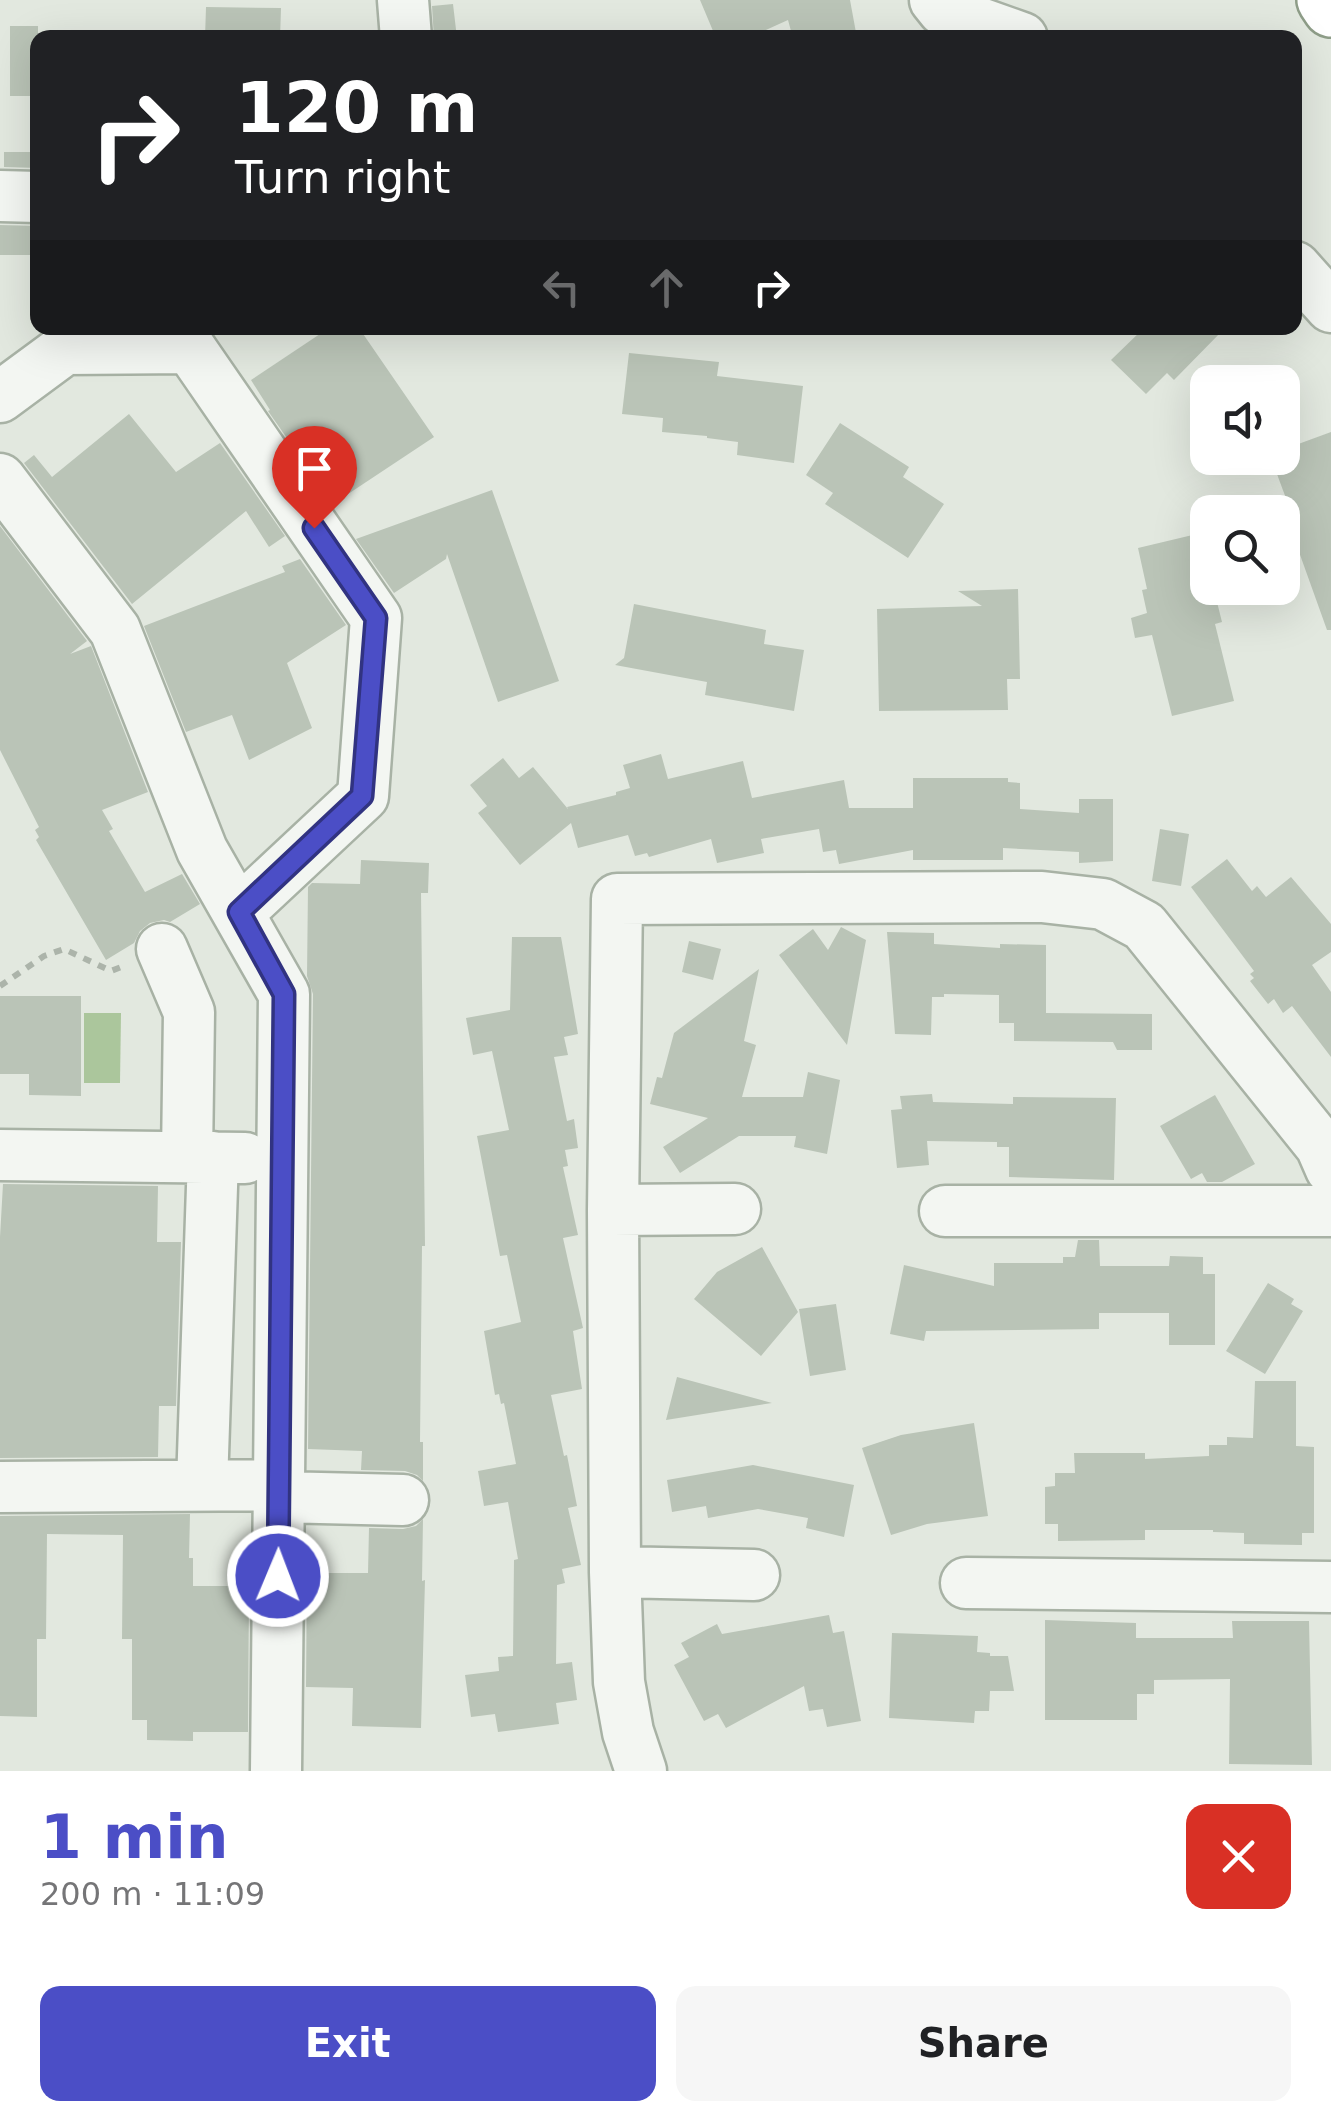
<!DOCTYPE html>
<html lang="en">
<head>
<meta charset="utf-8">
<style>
  :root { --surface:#fff; --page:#f6f6f6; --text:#202124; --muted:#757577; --accent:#4b4ec6 }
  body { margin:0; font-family:"DejaVu Sans",sans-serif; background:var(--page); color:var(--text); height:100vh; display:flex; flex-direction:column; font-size:38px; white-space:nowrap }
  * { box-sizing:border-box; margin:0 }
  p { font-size:32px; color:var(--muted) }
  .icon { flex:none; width:55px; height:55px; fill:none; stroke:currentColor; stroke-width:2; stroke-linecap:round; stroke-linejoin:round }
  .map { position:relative; height:1771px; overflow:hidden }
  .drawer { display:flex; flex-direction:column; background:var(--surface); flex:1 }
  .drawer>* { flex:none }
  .banner { position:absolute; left:30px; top:30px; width:1272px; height:305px; border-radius:20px; box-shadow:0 10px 40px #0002; background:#202124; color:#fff; overflow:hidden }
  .fabs { position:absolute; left:1190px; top:365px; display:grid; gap:20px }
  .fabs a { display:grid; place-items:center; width:110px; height:110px; border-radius:20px; background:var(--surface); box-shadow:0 10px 40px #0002; font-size:50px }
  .pin { position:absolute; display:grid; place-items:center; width:85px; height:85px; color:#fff; margin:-102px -42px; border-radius:50% 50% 50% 0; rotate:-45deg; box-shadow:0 0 10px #0007 }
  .pin .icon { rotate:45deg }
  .me { position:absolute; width:110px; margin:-55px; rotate:1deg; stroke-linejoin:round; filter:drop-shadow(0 0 8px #0008) }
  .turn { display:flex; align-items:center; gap:35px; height:210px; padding:0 40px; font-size:45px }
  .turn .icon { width:130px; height:130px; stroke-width:2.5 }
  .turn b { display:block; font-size:70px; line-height:85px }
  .lanes { display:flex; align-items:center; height:95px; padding:0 40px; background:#0003; justify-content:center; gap:50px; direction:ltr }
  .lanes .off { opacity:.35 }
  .round { display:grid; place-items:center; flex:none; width:105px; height:105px; border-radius:20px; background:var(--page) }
  .head { display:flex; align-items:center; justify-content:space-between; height:170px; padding:0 40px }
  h1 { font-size:60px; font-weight:700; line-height:75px; color:var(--accent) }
  .button { display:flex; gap:20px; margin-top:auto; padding:20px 40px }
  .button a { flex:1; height:115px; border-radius:20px; background:var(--accent); color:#fff; font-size:40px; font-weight:700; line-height:115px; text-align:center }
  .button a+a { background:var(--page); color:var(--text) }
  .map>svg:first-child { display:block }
</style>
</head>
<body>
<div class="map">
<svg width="1331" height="1771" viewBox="0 0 1331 1771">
  <rect width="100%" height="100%" fill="#e2e8df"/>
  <path fill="#abc69c" d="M 84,1013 L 121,1013 L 120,1083 L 84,1083 Z"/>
  <path fill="#bac4b7" d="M 700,0 L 850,0 L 857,38 L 797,38 L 795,30 L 791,31 L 788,20 L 748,38 L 716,38 Z
    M 453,4 L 457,38 L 434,38 L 432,6 Z
    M 206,7 L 281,8 L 280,38 L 205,38 Z
    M 10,26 L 38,26 L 38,96 L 10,96 Z
    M 4,152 L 38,152 L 38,168 L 4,167 Z
    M 0,225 L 38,226 L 38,255 L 0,255 Z
    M 329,328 L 359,328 L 434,437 L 333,504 L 268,411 L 270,410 L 251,380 Z
    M 1144,328 L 1225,328 L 1174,380 L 1167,373 L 1146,394 L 1111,360 Z
    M 629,353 L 719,362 L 717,376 L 803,386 L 794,463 L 737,455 L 738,442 L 707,438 L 707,436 L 662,432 L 663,418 L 622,414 Z
    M 129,414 L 176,472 L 220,443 L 285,536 L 269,547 L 246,511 L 132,604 L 24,463 L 34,455 L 52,477 Z
    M 840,423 L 909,467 L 903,477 L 944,504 L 908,558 L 825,504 L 833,493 L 806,475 Z
    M 1331,432 L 1331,630 L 1327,630 L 1294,538 L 1300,536 L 1271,458 L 1282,458 L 1282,450 Z
    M 492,490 L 559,681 L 498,702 L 447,554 L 446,559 L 394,593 L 356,539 Z
    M 0,526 L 87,641 L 70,654 L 91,646 L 148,792 L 102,810 L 113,829 L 109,831 L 145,892 L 182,874 L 200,904 L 170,922 L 164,920 L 150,923 L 140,931 L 134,943 L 106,960 L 36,840 L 39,837 L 35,830 L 39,827 L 0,750 Z
    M 1201,533 L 1208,561 L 1208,596 L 1215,594 L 1222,622 L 1215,624 L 1234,701 L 1172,716 L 1152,635 L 1135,638 L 1131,618 L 1147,613 L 1142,590 L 1147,589 L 1138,548 Z
    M 300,559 L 346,625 L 287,663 L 312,728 L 249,760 L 232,715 L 186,732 L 144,626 L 285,572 L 282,566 Z
    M 1018,589 L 1020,679 L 1007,679 L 1008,710 L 879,711 L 877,609 L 982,606 L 958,591 Z
    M 634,604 L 766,630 L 764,644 L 804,650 L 794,711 L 705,695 L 707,682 L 615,665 L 624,658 Z
    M 661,754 L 668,779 L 743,761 L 752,798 L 844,780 L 849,808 L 913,808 L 913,778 L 1008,778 L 1008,782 L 1020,783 L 1020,809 L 1079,813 L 1079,799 L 1113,799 L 1113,861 L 1079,863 L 1079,852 L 1003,848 L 1003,860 L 913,860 L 913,850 L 839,864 L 836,850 L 823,852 L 819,829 L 761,839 L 764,853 L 717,863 L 711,839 L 649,857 L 647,853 L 635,856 L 628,835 L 578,848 L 571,823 L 520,865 L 478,813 L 487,806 L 470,785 L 503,758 L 519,778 L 533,767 L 568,809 L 567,807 L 616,795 L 616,792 L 630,788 L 623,765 Z
    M 1160,829 L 1189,834 L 1181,886 L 1152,881 Z
    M 1227,859 L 1252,891 L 1257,886 L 1266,897 L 1291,877 L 1331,924 L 1331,952 L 1312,965 L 1331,992 L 1331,1057 L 1292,1006 L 1283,1013 L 1274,999 L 1268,1004 L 1250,981 L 1254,978 L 1250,974 L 1254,971 L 1191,887 Z
    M 361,860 L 429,863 L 428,893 L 421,893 L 425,1246 L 422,1246 L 420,1442 L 423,1442 L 423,1481 L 417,1475 L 405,1471 L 361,1470 L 362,1451 L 308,1449 L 313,994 L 307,976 L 308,887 L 312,883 L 360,884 Z
    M 841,927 L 866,940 L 847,1045 L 779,955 L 813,929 L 828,950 Z
    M 887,932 L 934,933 L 934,944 L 1000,948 L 1000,944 L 1046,945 L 1046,1013 L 1152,1014 L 1152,1050 L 1117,1050 L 1113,1042 L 1014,1041 L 1014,1023 L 999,1023 L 999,995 L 944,994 L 944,997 L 932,997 L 931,1035 L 895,1034 Z
    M 512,937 L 561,937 L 578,1034 L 564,1037 L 568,1055 L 554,1057 L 567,1121 L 574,1119 L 578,1148 L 565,1150 L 568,1166 L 563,1167 L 578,1235 L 563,1238 L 583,1328 L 573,1331 L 582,1389 L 551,1395 L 564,1456 L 567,1455 L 577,1506 L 568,1508 L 581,1565 L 562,1569 L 565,1583 L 557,1585 L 556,1664 L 572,1662 L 577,1700 L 556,1703 L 559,1724 L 498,1732 L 495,1714 L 471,1717 L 465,1675 L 499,1671 L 498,1657 L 513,1656 L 514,1560 L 518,1559 L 508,1502 L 484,1506 L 478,1471 L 516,1464 L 504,1403 L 501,1404 L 499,1394 L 495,1395 L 484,1331 L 521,1322 L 507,1255 L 500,1256 L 477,1136 L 509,1130 L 492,1051 L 473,1055 L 466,1018 L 510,1010 Z
    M 689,941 L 721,949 L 713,980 L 682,972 Z
    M 759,969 L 744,1041 L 756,1045 L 742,1097 L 803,1097 L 808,1072 L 840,1080 L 827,1154 L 794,1147 L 796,1136 L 739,1136 L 680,1173 L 663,1147 L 708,1118 L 650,1104 L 657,1077 L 662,1078 L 674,1033 Z
    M 0,996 L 81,996 L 81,1096 L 29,1095 L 29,1074 L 0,1074 Z
    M 932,1094 L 933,1102 L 1013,1104 L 1013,1097 L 1116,1098 L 1114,1180 L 1009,1177 L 1009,1147 L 997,1147 L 997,1142 L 927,1141 L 929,1165 L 897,1168 L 891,1110 L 902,1109 L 900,1096 Z
    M 1215,1095 L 1255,1164 L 1222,1182 L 1207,1182 L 1202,1173 L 1191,1179 L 1160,1126 Z
    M 3,1184 L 158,1186 L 157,1242 L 181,1242 L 176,1406 L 159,1406 L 158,1457 L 0,1458 L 0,1237 Z
    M 1078,1240 L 1099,1240 L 1100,1266 L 1169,1266 L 1170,1256 L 1203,1257 L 1203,1274 L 1215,1274 L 1215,1345 L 1169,1345 L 1169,1313 L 1099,1313 L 1099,1329 L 926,1331 L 924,1341 L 890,1334 L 904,1265 L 994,1286 L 994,1263 L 1063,1263 L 1063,1257 L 1075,1257 Z
    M 762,1247 L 798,1312 L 761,1356 L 694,1299 L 717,1272 Z
    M 1268,1283 L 1294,1299 L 1291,1304 L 1303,1311 L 1265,1374 L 1226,1351 Z
    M 836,1304 L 846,1370 L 810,1376 L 799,1309 Z
    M 677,1377 L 772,1403 L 666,1420 Z
    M 1255,1381 L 1296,1381 L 1296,1446 L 1314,1447 L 1314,1533 L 1302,1533 L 1302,1545 L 1244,1544 L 1244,1533 L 1213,1532 L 1213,1530 L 1145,1530 L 1145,1540 L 1058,1541 L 1058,1524 L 1045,1524 L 1045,1487 L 1055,1486 L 1055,1473 L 1075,1473 L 1074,1453 L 1145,1453 L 1145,1459 L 1209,1456 L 1209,1445 L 1227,1445 L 1227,1437 L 1253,1438 Z
    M 974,1423 L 988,1516 L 927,1524 L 891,1535 L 862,1448 L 901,1435 Z
    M 753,1465 L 854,1485 L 844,1537 L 806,1528 L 808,1518 L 758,1509 L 708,1518 L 706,1506 L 672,1512 L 667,1480 Z
    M 190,1514 L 189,1558 L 193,1558 L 193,1586 L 249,1586 L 248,1732 L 193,1732 L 193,1741 L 147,1740 L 147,1720 L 132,1720 L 132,1639 L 122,1639 L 123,1535 L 47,1534 L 46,1639 L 37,1639 L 37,1717 L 0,1716 L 0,1516 Z
    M 423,1519 L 422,1581 L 425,1580 L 421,1728 L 352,1726 L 353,1688 L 306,1687 L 307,1573 L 368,1573 L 369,1528 L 403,1529 L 416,1526 Z
    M 829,1615 L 833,1633 L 844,1631 L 861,1721 L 827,1727 L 823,1709 L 809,1711 L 804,1686 L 726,1728 L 718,1714 L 704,1721 L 674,1665 L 689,1657 L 681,1643 L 717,1624 L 722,1634 Z
    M 1045,1620 L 1136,1623 L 1136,1638 L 1233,1638 L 1232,1621 L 1309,1621 L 1312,1765 L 1229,1764 L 1230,1679 L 1154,1680 L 1154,1694 L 1137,1694 L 1137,1720 L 1045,1720 Z
    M 892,1633 L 978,1636 L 977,1652 L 990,1653 L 990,1656 L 1008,1656 L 1014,1691 L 990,1691 L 989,1711 L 975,1711 L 974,1723 L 889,1718 Z"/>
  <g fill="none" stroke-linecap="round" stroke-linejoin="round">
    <g stroke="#a8b2a5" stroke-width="55">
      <path id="minor" d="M 403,0 L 406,38
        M 935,0 L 943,10 L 1022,38
        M 0,196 L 38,197
        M 1295,267 L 1331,307
        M 0,397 L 65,349 L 190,348 L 376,618 L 363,796 L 239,912
        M 0,479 L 115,630 L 202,850 L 284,994 L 276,1771
        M 162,949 L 189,1012 L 187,1157
        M 0,1155 L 245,1158
        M 613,1210 L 735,1209
        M 945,1211 L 1331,1211
        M 202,1485 L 213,1157
        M 0,1487 L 279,1485
        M 279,1497 L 403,1500
        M 615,1572 L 754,1575
        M 966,1583 L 1331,1587
        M 641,1771 L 628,1732 L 619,1682 L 615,1572 L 613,1210 L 617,899 L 1042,897 L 1103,904 L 1144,926 L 1321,1146 L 1331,1169"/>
    </g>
    <g stroke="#8e9d88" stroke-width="60">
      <path id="highway" d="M 1325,0 L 1331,9"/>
    </g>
    <path stroke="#acb4aa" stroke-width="6" stroke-dasharray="8 8" stroke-linecap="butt" d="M 0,986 L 44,956 L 64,949 L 111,971 L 126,965"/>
    <use href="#minor" stroke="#f3f6f2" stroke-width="50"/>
    <use href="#highway" stroke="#fff" stroke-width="55"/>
  </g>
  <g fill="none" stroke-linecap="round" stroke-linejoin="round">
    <g stroke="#313381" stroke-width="25">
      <path id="route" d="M 278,1576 L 284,994 L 239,912 L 362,796 L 376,618 L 314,528"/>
    </g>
    <use href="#route" stroke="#4b4ec6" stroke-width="18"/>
  </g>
</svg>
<div class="fabs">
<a><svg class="icon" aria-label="sound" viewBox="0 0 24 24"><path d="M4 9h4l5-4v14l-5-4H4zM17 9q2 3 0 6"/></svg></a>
<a><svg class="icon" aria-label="search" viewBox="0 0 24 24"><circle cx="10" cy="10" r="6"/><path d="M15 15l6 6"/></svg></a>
</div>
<div class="pin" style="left:314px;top:528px;background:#d93025"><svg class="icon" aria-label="arrive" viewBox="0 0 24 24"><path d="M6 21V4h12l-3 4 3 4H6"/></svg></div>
<svg class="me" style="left:278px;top:1576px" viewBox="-20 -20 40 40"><circle r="17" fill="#4b4ec6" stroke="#fff" stroke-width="3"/><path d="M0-11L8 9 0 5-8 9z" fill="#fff"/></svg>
<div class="banner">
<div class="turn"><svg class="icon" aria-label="right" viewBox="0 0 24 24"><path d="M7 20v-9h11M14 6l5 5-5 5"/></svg><div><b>120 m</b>Turn right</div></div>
<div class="lanes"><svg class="icon off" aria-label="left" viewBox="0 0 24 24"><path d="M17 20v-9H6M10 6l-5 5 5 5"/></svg><svg class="icon off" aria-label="ahead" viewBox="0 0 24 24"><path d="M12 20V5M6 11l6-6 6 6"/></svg><svg class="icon" aria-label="right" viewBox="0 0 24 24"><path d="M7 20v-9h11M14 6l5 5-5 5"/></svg></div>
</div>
</div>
<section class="drawer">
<div class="head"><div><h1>1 min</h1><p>200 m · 11:09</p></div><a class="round" style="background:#d93025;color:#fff"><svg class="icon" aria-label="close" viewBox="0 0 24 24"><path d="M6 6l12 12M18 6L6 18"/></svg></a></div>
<div class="button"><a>Exit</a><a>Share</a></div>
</section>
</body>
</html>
